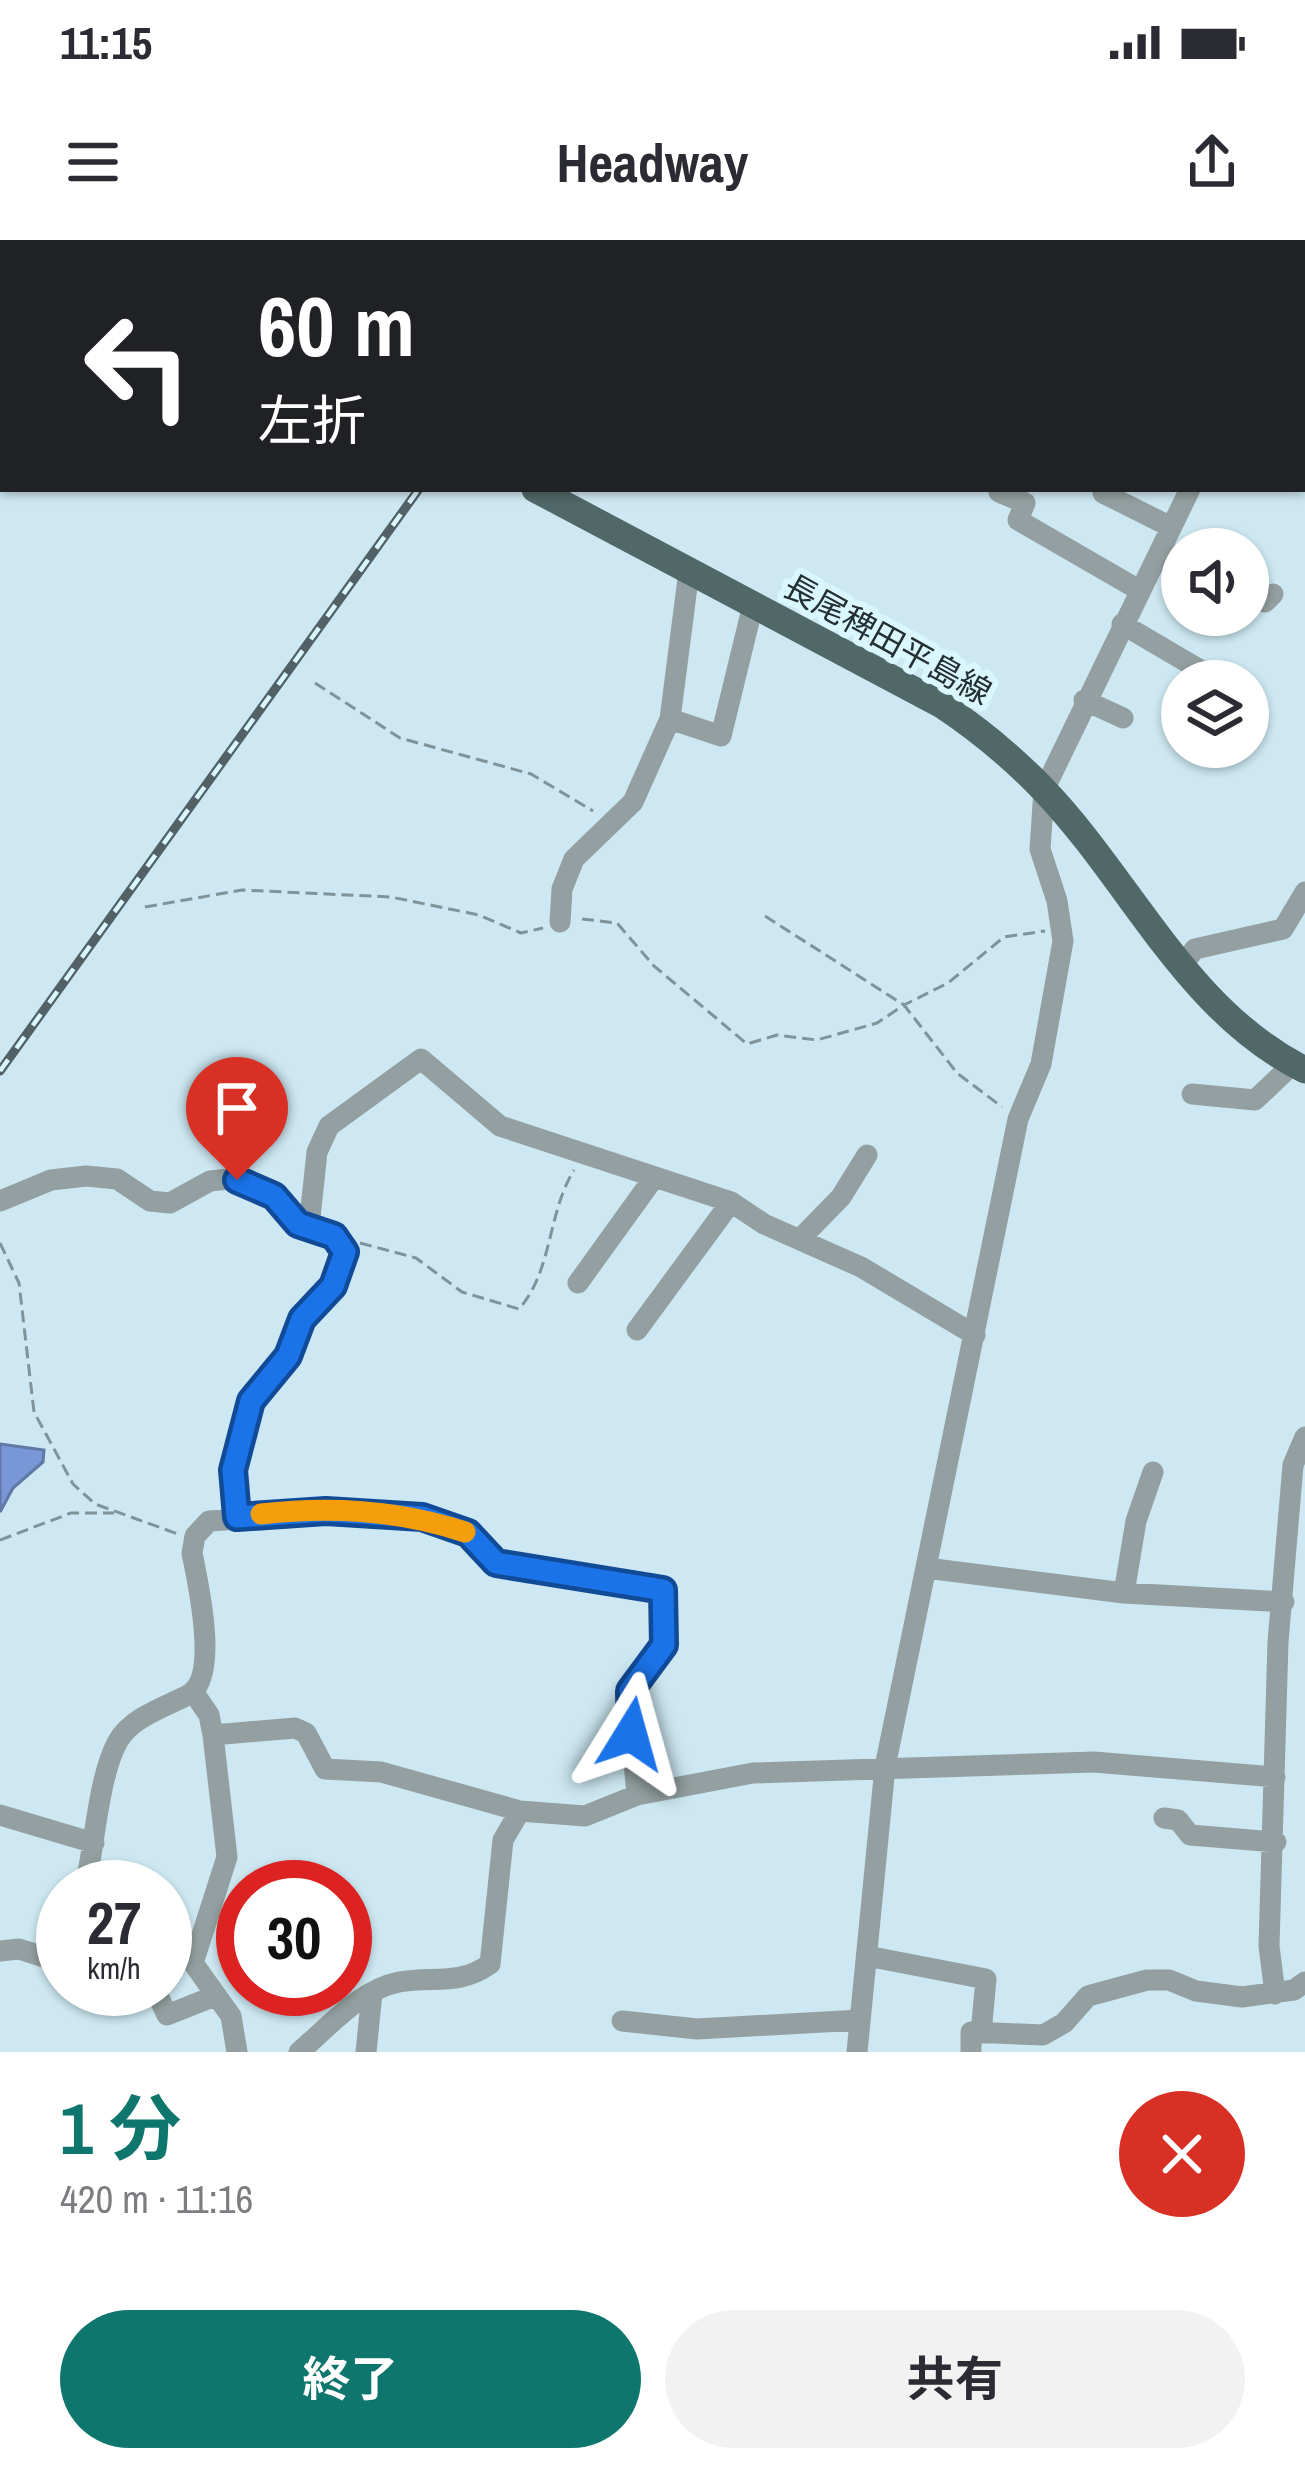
<!DOCTYPE html>
<html lang="ja">
<head>
<meta charset="utf-8">
<style>
  :root { --surface:#fff; --page:#f2f2f3; --text:#2b2b33; --muted:#7c7c81; --accent:#0f766e }
  body { margin:0; font-family:"Archivo Narrow","Noto Sans JP",sans-serif; background:var(--page); color:var(--text); height:100vh; display:flex; flex-direction:column; font-size:45px; white-space:nowrap }
  * { box-sizing:border-box; margin:0 }
  p { font-size:39px; color:var(--muted) }
  .icon { flex:none; width:66px; height:66px; fill:none; stroke:currentColor; stroke-width:2; stroke-linecap:round; stroke-linejoin:round }
  .map { position:relative; height:1812px; overflow:hidden }
  .drawer { display:flex; flex-direction:column; background:var(--surface); flex:1 }
  .drawer>* { flex:none }
  .banner { position:absolute; left:0px; top:0px; width:1305px; height:252px; box-shadow:0 3px 9px #0004; background:#202124; color:#fff; overflow:hidden }
  .buttons { position:absolute; left:1161px; top:288px; display:grid; gap:24px }
  .buttons a { display:grid; place-items:center; width:108px; height:108px; border-radius:50%; background:var(--surface); box-shadow:0 3px 9px #0004; font-size:60px }
  .speed { position:absolute; left:36px; top:1620px; display:flex; gap:24px; font-size:60px; font-weight:700; text-align:center }
  .speed>* { display:grid; place-content:center; width:156px; height:156px; border-radius:50%; background:var(--surface); box-shadow:0 3px 9px #0004; line-height:1 }
  .speed small { font-size:30px; font-weight:400 }
  .speed .limit { border:18px solid #d22; background:#fff; color:#111 }
  .pin { position:absolute; display:grid; place-items:center; width:102px; height:102px; color:#fff; margin:-123px -51px; border-radius:50% 50% 50% 0; rotate:-45deg; box-shadow:0 0 12px #0007 }
  .pin .icon { rotate:45deg }
  .me { position:absolute; width:132px; margin:-66px; rotate:8deg; stroke-linejoin:round; filter:drop-shadow(0 0 9px #0008) }
  .turn { display:flex; align-items:center; gap:42px; height:252px; padding:0 60px; font-size:54px }
  .turn .icon { width:156px; height:156px; stroke-width:2.5 }
  .turn b { display:block; font-size:84px; line-height:102px }
  .round { display:grid; place-items:center; flex:none; width:126px; height:126px; border-radius:63px; background:var(--page) }
  .headline { display:flex; align-items:center; justify-content:space-between; height:204px; padding:0 60px }
  h1 { font-size:72px; font-weight:700; line-height:90px; color:var(--accent) }
  .primary-button { display:flex; gap:24px; margin-top:auto; padding:24px 60px }
  .primary-button a { flex:1; height:138px; border-radius:72px; background:var(--accent); color:#fff; font-size:48px; font-weight:700; line-height:138px; text-align:center }
  .primary-button a+a { background:var(--page); color:var(--text) }
  .status { display:flex; justify-content:space-between; align-items:center; height:84px; padding:0 60px; background:var(--surface); direction:ltr }
  .status svg { height:33px; fill:currentColor }
  header { display:flex; justify-content:space-between; align-items:center; height:156px; padding:0 60px; background:var(--surface); font-size:54px; font-weight:700 }
  .map>svg:first-child { display:block }
</style>
</head>
<body>
<div class="status"><b>11:15</b><svg viewBox="0 0 49 12"><path d="M0 12V9h3v3zM5 12V6h3v6zM10 12V3h3v9zM15 12V0h3v12zM26 1h20v11H26zM47 4h2v5h-2z"/></svg></div>
<header><svg class="icon" aria-label="menu" viewBox="0 0 24 24"><path d="M4 6h16M4 12h16M4 18h16"/></svg>Headway<svg class="icon" aria-label="share" viewBox="0 0 24 24"><path d="M12 15V3M7 8l5-5 5 5M5 13v7h14v-7"/></svg></header>
<div class="map">
<svg width="1305" height="1812" viewBox="0 0 1305 1812">
  <rect width="100%" height="100%" fill="#cde8f2"/>
  <path fill="#7997d6" stroke="#6078a5" stroke-width="3" d="M 0,1204 L 44,1210 L 43,1222 L 13,1248 L 0,1272 Z"/>
  <g fill="none" stroke-linecap="round" stroke-linejoin="round">
    <path stroke="#7f939a" stroke-width="3" stroke-dasharray="12 6" stroke-linecap="butt" d="M 315,443 L 400,498 L 531,534 L 593,571
      M 145,667 L 242,650 L 391,657 L 479,675 L 521,693 L 543,688
      M 765,676 L 904,765 L 948,743 L 1004,697 L 1045,691
      M 582,679 L 617,683 L 654,726 L 747,804 L 777,795 L 817,800 L 877,783 L 904,765 L 957,833 L 1002,867
      M 0,1003 L 19,1043 L 34,1172 L 73,1244 L 95,1264 L 178,1294
      M 360,1003 L 416,1018 L 462,1052 L 519,1069 C 553,1030 547,974 574,930
      M 0,1300 L 71,1273 L 114,1273"/>
    <path stroke="#939fa0" stroke-width="21" d="M 1216,0 L 1222,3
      M 331,3 L 333,0
      M 482,3 L 484,0
      M 555,3 L 558,0
      M 1094,3 L 1095,0
      M 1302,45 L 1305,40
      M 999,252 L 1025,263 L 1018,280 L 1139,350
      M 1103,253 L 1171,287
      M 1248,356 L 1265,362 L 1273,354
      M 1122,384 L 1219,441
      M 1084,460 L 1123,478
      M 670,479 L 721,496 L 753,365
      M 1209,507 L 1213,510
      M 560,682 L 562,649 L 574,619 L 633,562 L 670,479 L 689,331
      M 1181,726 L 1195,709 L 1283,689 L 1305,652
      M 1192,854 L 1255,860 L 1293,824
      M 0,961 L 51,940 L 86,936 L 117,939 L 150,961 L 170,963 L 210,941 L 229,939 L 274,957 L 298,984 L 341,1001 L 345,1011 L 333,1046 L 302,1079 L 288,1116 L 251,1161 L 233,1230 L 237,1277
      M 309,987 L 317,912 L 329,886 L 421,819 L 500,886 L 731,962 L 764,984 L 861,1027 L 975,1095
      M 800,999 L 841,957 L 867,915
      M 578,1043 L 653,939
      M 637,1090 L 731,962
      M 926,1328 L 1124,1353 L 1284,1362
      M 1124,1353 L 1136,1281 L 1153,1232
      M 194,1453 L 209,1475 L 213,1495 L 227,1617 L 193,1723 L 231,1776 L 237,1812
      M 213,1495 L 295,1488 L 306,1493 L 325,1529 L 381,1532 L 520,1571 L 585,1576 L 637,1555 L 753,1533 L 1094,1522 L 1275,1537
      M 0,1575 L 94,1603
      M 1164,1578 L 1178,1580 L 1190,1595 L 1276,1602
      M 85,1647 C 95,1605 98,1537 118,1501 C 132,1477 165,1467 188,1455 C 220,1439 198,1343 192,1313 L 195,1296 L 209,1281 L 364,1271 L 422,1277 L 468,1293 L 496,1323 L 663,1350 L 664,1405 L 628,1457 L 637,1555
      M 0,1711 L 19,1709 L 47,1718 L 63,1709
      M 867,1716 L 986,1739 L 981,1793
      M 155,1749 L 167,1775 L 215,1756
      M 1275,1754 L 1269,1706 L 1278,1402 L 1293,1225 L 1305,1197
      M 622,1781 L 697,1789 L 860,1780
      M 299,1812 C 329,1787 359,1750 399,1742 C 434,1736 459,1746 490,1724 L 503,1600 L 520,1571
      M 366,1812 L 372,1753
      M 857,1812 L 885,1527 L 1018,879 L 1041,824 L 1063,701 L 1057,661 L 1040,609 L 1044,550 L 1190,249
      M 971,1812 L 971,1792 L 1043,1795 L 1064,1783 L 1088,1756 L 1147,1740 L 1169,1740 L 1196,1751 L 1242,1757 L 1294,1750 L 1305,1742"/>
    <path stroke="#516868" stroke-width="27" d="M 81,0 L 86,3
      M 535,249 L 942,465 C 978,489 1011,516 1042,548 C 1131,640 1185,770 1305,830"/>
    <g stroke="#516166" stroke-width="9">
      <path id="rail" d="M 596,3 L 598,0
        M 0,831 L 419,249"/>
    </g>
    <use href="#rail" stroke="#daf6ff" stroke-width="4.5" stroke-dasharray="14" stroke-linecap="butt"/>
  </g>
  <g fill="none" stroke-linecap="round" stroke-linejoin="round">
    <g stroke="#114b97" stroke-width="30">
      <path id="route" d="M 237,940 L 274,956 L 298,984 L 334,996 L 345,1012 L 333,1046 L 302,1079 L 288,1116 L 251,1161 L 233,1230 L 237,1277 L 326,1271 L 422,1277 L 468,1293 L 496,1323 L 663,1350 L 664,1405 L 630,1451 L 631,1494"/>
    </g>
    <use href="#route" stroke="#1a73e8" stroke-width="21"/>
    <path stroke="#f59e0b" stroke-width="21" d="M 261,1274 C 330,1266 399,1270 465,1292"/>
  </g>
  <g text-anchor="middle" stroke-width="12" stroke-linejoin="round" paint-order="stroke">
    <g font-size="33" fill="#242f32" stroke="#daf6ff">
      <text transform="translate(888 399) rotate(29)" y="12">長尾稗田平島線</text>
    </g>
  </g>
</svg>
<div class="buttons">
<a><svg class="icon" aria-label="sound" viewBox="0 0 24 24"><path d="M4 9h4l5-4v14l-5-4H4zM17 9q2 3 0 6"/></svg></a>
<a><svg class="icon" aria-label="layers" viewBox="0 0 24 24"><path d="M12 4l9 5-9 5-9-5zM3 14l9 5 9-5"/></svg></a>
</div>
<div class="speed"><div>27<small>km/h</small></div><div class="limit">30</div></div>
<div class="pin" style="left:237px;top:940px;background:#d93025"><svg class="icon" aria-label="arrive" viewBox="0 0 24 24"><path d="M6 21V4h12l-3 4 3 4H6"/></svg></div>
<svg class="me" style="left:631px;top:1494px" viewBox="-20 -20 40 40"><path d="M0-17L14 15 0 8-14 15z" fill="#1a73e8" stroke="#fff" stroke-width="4"/></svg>
<div class="banner">
<div class="turn"><svg class="icon" aria-label="left" viewBox="0 0 24 24"><path d="M17 20v-9H6M10 6l-5 5 5 5"/></svg><div><b>60 m</b>左折</div></div>
</div>
</div>
<section class="drawer">
<div class="headline"><div><h1>1 分</h1><p>420 m · 11:16</p></div><a class="round" style="background:#d93025;color:#fff"><svg class="icon" aria-label="close" viewBox="0 0 24 24"><path d="M6 6l12 12M18 6L6 18"/></svg></a></div>
<div class="primary-button"><a>終了</a><a>共有</a></div>
</section>
</body>
</html>
